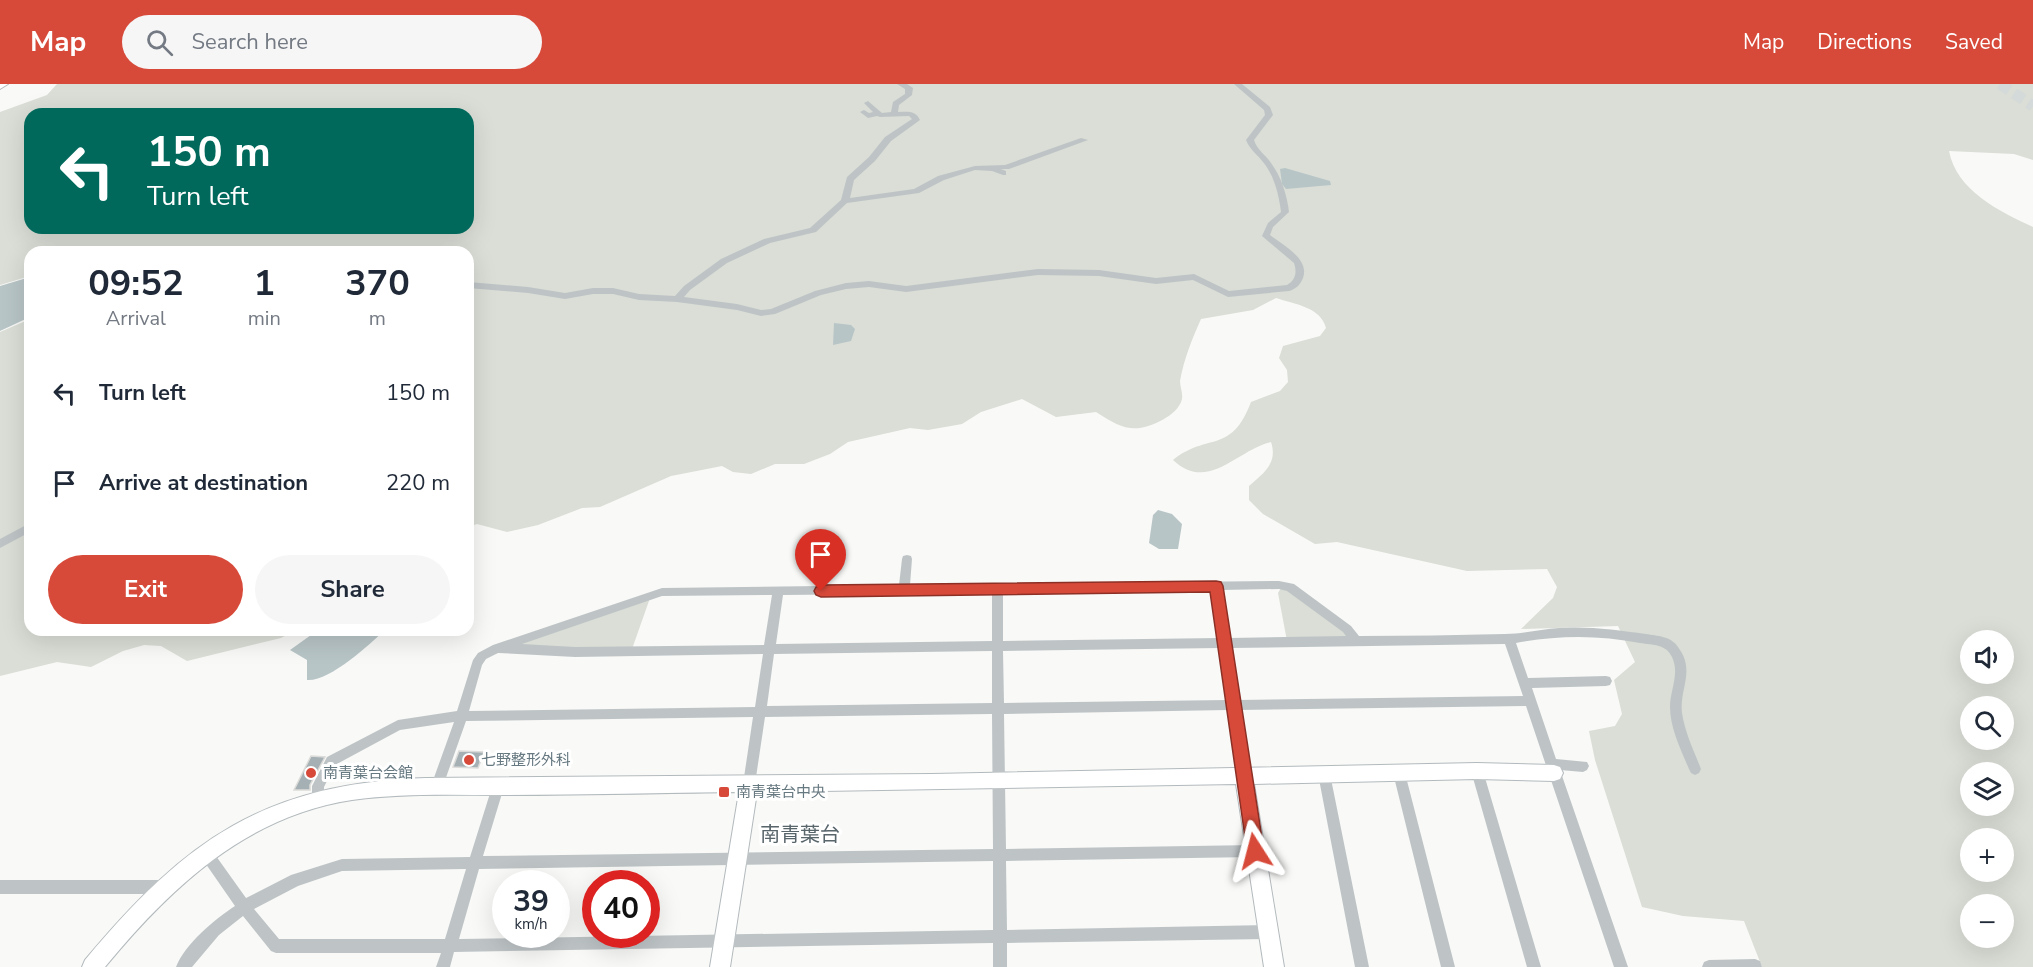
<!DOCTYPE html>
<html lang="en">
<head>
<meta charset="utf-8">
<style>
  :root { --surface:#fff; --page:#f6f6f7; --text:#1f2937; --muted:#747a83; --accent:#d74a3a }
  body { margin:0; font-family:"Nunito Sans","Noto Sans JP",sans-serif; background:var(--page); color:var(--text); height:100vh; display:flex; flex-direction:column; font-size:22px; white-space:nowrap }
  * { box-sizing:border-box; margin:0 }
  p { font-size:20px; color:var(--muted) }
  .icon { flex:none; width:33px; height:33px; fill:none; stroke:currentColor; stroke-width:2; stroke-linecap:round; stroke-linejoin:round }
  .map { position:relative; flex:1; overflow:hidden }
  .details { position:absolute; left:24px; top:162px; width:450px; height:390px; display:flex; flex-direction:column; background:var(--surface); border-radius:18px; box-shadow:0 6px 24px #0002 }
  .details>* { flex:none }
  .top-card { position:absolute; left:24px; top:24px; width:450px; height:126px; border-radius:18px; box-shadow:0 6px 24px #0002; background:#00695c; color:#fff; overflow:hidden }
  .fabs { position:absolute; left:1960px; top:546px; display:grid; gap:12px }
  .fabs a { display:grid; place-items:center; width:54px; height:54px; border-radius:50%; background:var(--surface); box-shadow:0 6px 24px #0002; font-size:30px }
  .speed { position:absolute; left:492px; top:786px; display:flex; gap:12px; font-size:30px; font-weight:700; text-align:center }
  .speed>* { display:grid; place-content:center; width:78px; height:78px; border-radius:50%; background:var(--surface); box-shadow:0 6px 24px #0002; line-height:1 }
  .speed small { font-size:15px; font-weight:400 }
  .speed .limit { border:9px solid #d22; background:#fff; color:#111 }
  .pin { position:absolute; display:grid; place-items:center; width:51px; height:51px; color:#fff; margin:-62px -26px; border-radius:50% 50% 50% 0; rotate:-45deg; box-shadow:0 0 6px #0007 }
  .pin .icon { rotate:45deg }
  .me { position:absolute; width:66px; margin:-33px; rotate:351deg; stroke-linejoin:round; filter:drop-shadow(0 0 4px #0008) }
  .turn { display:flex; align-items:center; gap:21px; height:126px; padding:0 24px; font-size:27px }
  .turn .icon { width:78px; height:78px; stroke-width:2.5 }
  .turn b { display:block; font-size:42px; line-height:51px }
  .eta { display:flex; justify-content:space-evenly; align-items:center; height:102px; text-align:center }
  .eta b { font-size:36px; font-weight:700; line-height:42px }
  .action { display:flex; gap:12px; margin-top:auto; padding:12px 24px }
  .action a { flex:1; height:69px; border-radius:36px; background:var(--accent); color:#fff; font-size:24px; font-weight:700; line-height:69px; text-align:center }
  .action a+a { background:var(--page); color:var(--text) }
  ul { padding:0; list-style:none }
  li { display:flex; align-items:center; gap:18px; height:90px; padding:0 24px }
  li div { flex:1 }
  li b { display:block; font-size:22px }
  li em { font-style:normal }
  header { display:flex; align-items:center; gap:36px; box-sizing:border-box; height:84px; padding:0 30px; background:var(--accent); color:#fff }
  header strong { font-size:28px }
  nav { display:flex; gap:33px; margin-inline-start:auto; font-size:21px }
  .search { width:420px; height:54px; background:var(--page); display:flex; align-items:center; gap:15px; box-sizing:border-box; padding:0 21px; border-radius:33px; color:var(--muted); font-size:22px }
  .map>svg:first-child { display:block }
</style>
</head>
<body>
<header>
<strong>Map</strong>
<div class="search"><svg class="icon" aria-label="search" viewBox="0 0 24 24"><circle cx="10" cy="10" r="6"/><path d="M15 15l6 6"/></svg>Search here</div>
<nav><a>Map</a><a>Directions</a><a>Saved</a></nav>
</header>
<div class="map">
<svg width="2033" height="883" viewBox="0 0 2033 883">
  <rect width="100%" height="100%" fill="#f9f9f7"/>
  <path fill="#daded6" fill-rule="evenodd" d="M 57,0 L 2033,0 L 2033,76 L 2014,70 L 1949,67 C 1956,106 2000,128 2033,143 L 2033,883 L 1762,883 L 1744,837 L 1683,832 L 1642,823 L 1595,676 L 1589,647 L 1615,642 L 1622,630 L 1614,596 L 1635,578 L 1618,542 L 1521,545 L 1553,514 L 1557,503 L 1547,485 L 1467,487 L 1337,458 L 1315,460 L 1263,430 L 1249,416 L 1249,402 C 1264,389 1278,379 1271,358 C 1237,366 1208,409 1173,376 C 1208,348 1231,371 1251,318 L 1280,307 L 1288,298 L 1287,286 L 1279,274 L 1283,262 L 1320,252 L 1326,244 C 1321,223 1294,220 1276,214 L 1253,226 L 1201,235 C 1192,255 1184,275 1180,297 C 1180,303 1183,309 1182,315 C 1180,324 1171,331 1164,335 C 1135,351 1122,345 1096,328 L 1056,333 L 1022,315 L 981,328 L 962,340 L 928,346 L 910,344 L 848,358 L 830,370 L 804,380 L 775,380 L 751,390 L 733,388 L 722,382 L 671,392 L 600,423 L 582,424 L 538,441 L 507,448 L 477,440 L 468,443 L 468,168 L 30,168 L 30,192 L 0,201 L 0,28 L 47,11 ZM 30,30 L 468,30 L 468,144 L 30,144 ZM 1971,556 L 2004,556 L 2004,590 L 1971,590 ZM 1971,622 L 2004,622 L 2004,656 L 1971,656 ZM 1971,688 L 2004,688 L 2004,722 L 1971,722 ZM 1971,754 L 2004,754 L 2004,788 L 1971,788 ZM 1971,820 L 2004,820 L 2004,854 L 1971,854 Z
    M 30,235 L 30,546 L 296,546 L 281,554 L 187,577 L 161,562 L 144,561 L 123,567 L 91,583 L 57,578 L 0,592 L 0,248 Z
    M 1281,504 L 1297,509 L 1354,556 L 1287,557 L 1278,509 Z
    M 650,514 L 632,565 L 507,563 Z"/>
  <path fill="#b8c5c7" d="M 1285,84 L 1330,97 L 1331,101 L 1286,105 L 1282,100 L 1280,85 Z
    M 30,193 L 30,233 L 0,247 L 0,202 Z
    M 834,239 L 851,241 L 855,245 L 851,257 L 833,261 Z
    M 1158,426 L 1172,430 L 1182,440 L 1178,465 L 1159,465 L 1149,459 L 1153,431 Z
    M 318,546 L 385,546 C 369,561 329,598 307,596 L 307,576 L 290,566 Z"/>
  <path fill="#a5b0b4" stroke="#dbdbd9" stroke-width="1.5" d="M 459,667 L 484,668 L 478,684 L 453,683 Z
    M 311,672 L 325,673 L 310,701 L 310,706 L 294,706 Z"/>
  <g fill="none" stroke-linecap="round" stroke-linejoin="round">
    <path stroke="#d4d9d9" stroke-width="11" stroke-dasharray="11 6" stroke-linecap="butt" d="M 2000,0 L 2033,22"/>
    <g stroke="#b3babd" stroke-width="2">
      <path id="secondary" d="M 1477,679 L 1554,681 L 1560,683 L 1563,689 L 1560,695 L 1554,697 L 1477,695 L 1254,700 L 1284,883 L 1264,883 L 1236,700 L 757,708 L 730,883 L 710,883 L 739,708 C 660,709 581,711 502,711 C 452,711 401,709 352,716 C 246,732 170,804 105,883 L 82,883 L 85,876 C 185,756 265,699 426,694 L 932,690 Z"/>
    </g>
    <g stroke="#b4b9bb" stroke-width="2">
      <path id="highway" d="M 0,0 L 8,0 L 0,5 Z"/>
    </g>
    <path fill="#bec4c6" fill-rule="evenodd" d="M 897,0 L 907,0 L 913,4 L 912,11 L 899,21 L 898,28 C 908,28 915,26 920,36 L 891,57 L 875,77 L 854,96 L 850,114 L 914,105 L 938,92 L 975,82 L 1005,81 L 1081,54 L 1088,56 L 1009,85 L 1001,85 L 1006,87 L 1006,91 L 1003,91 L 992,87 L 975,86 L 944,96 L 919,109 L 847,119 L 816,148 L 770,159 L 727,179 L 690,206 L 684,213 L 737,220 L 761,226 L 771,225 L 815,207 L 846,199 L 869,197 L 906,202 L 1038,185 L 1099,186 L 1156,194 L 1194,190 L 1229,207 L 1287,201 C 1296,196 1297,188 1294,179 L 1262,152 L 1268,139 L 1281,128 C 1279,111 1274,91 1263,78 C 1257,70 1250,66 1246,56 L 1265,31 L 1264,26 L 1234,0 L 1242,0 L 1270,23 L 1273,31 L 1254,56 C 1257,66 1265,70 1271,79 C 1281,92 1287,111 1289,128 L 1273,143 L 1270,151 C 1283,161 1310,175 1303,194 C 1300,201 1296,205 1289,207 L 1228,213 L 1193,196 L 1156,200 L 1099,192 L 1038,191 L 906,208 L 869,203 L 846,205 L 821,211 L 775,230 L 761,232 L 737,226 L 677,218 L 639,216 L 613,210 L 593,210 L 565,215 L 528,209 L 468,204 L 468,198 L 528,203 L 565,209 L 593,204 L 613,204 L 639,210 L 675,212 L 684,202 L 721,175 L 764,155 L 810,144 L 841,116 L 847,93 L 869,73 L 885,53 L 912,35 L 909,32 L 880,33 L 877,32 L 868,34 L 860,28 L 864,26 L 869,29 L 873,28 L 864,19 L 868,17 L 882,29 L 891,28 L 893,18 L 905,10 L 905,5 Z
      M 30,439 L 30,448 L 0,464 L 0,455 Z
      M 907,471 L 911,472 L 912,475 L 910,501 L 1279,497 L 1294,500 L 1351,542 L 1359,552 C 1408,552 1456,551 1505,550 C 1523,550 1541,545 1559,544 C 1589,542 1617,546 1646,550 C 1657,552 1671,552 1678,563 C 1696,587 1679,605 1682,629 C 1685,649 1694,667 1701,685 L 1699,689 L 1695,691 L 1691,689 L 1689,685 C 1681,666 1670,644 1670,623 C 1670,606 1680,590 1672,573 C 1666,560 1653,561 1640,559 C 1599,551 1558,551 1516,559 L 1528,594 L 1606,592 L 1610,593 L 1612,597 L 1610,601 L 1606,602 L 1532,604 L 1556,675 L 1587,678 L 1589,682 L 1587,686 L 1583,688 L 1560,686 L 1628,883 L 1614,883 L 1526,622 L 1240,626 L 1250,692 L 1248,696 L 1244,698 L 1240,696 L 1238,692 L 1228,626 L 1004,630 L 1006,765 L 1255,761 L 1260,763 L 1262,767 L 1260,771 L 1255,773 L 1006,777 L 1007,846 L 1268,841 L 1273,843 L 1275,848 L 1273,853 L 1268,855 L 1007,859 L 1007,883 L 993,883 L 993,859 L 454,868 L 450,883 L 436,883 L 441,869 L 276,869 L 271,867 L 243,832 L 219,851 L 192,883 L 176,883 C 185,860 215,835 235,822 L 201,773 L 199,769 L 201,765 L 206,763 L 211,765 L 246,814 L 291,791 L 342,775 L 470,773 L 492,703 L 494,699 L 498,697 L 502,699 L 504,703 L 483,772 L 993,765 L 992,630 L 765,633 L 755,700 L 753,704 L 749,706 L 745,704 L 743,700 L 753,633 L 466,637 L 443,702 L 441,706 L 437,708 L 433,706 L 431,702 L 454,638 L 400,646 L 335,681 L 324,703 L 324,714 L 322,718 L 318,720 L 314,718 L 312,714 L 312,702 L 327,673 L 398,636 L 457,627 L 473,576 L 478,569 L 493,561 L 662,504 L 899,501 L 902,475 L 903,472 ZM 1279,505 L 1287,507 L 1343,548 L 1346,552 L 1229,554 L 1222,506 ZM 1211,506 L 1218,554 L 1003,557 L 1003,509 ZM 992,509 L 992,557 L 776,560 L 783,511 ZM 772,511 L 764,561 L 575,563 L 522,560 L 662,512 ZM 1505,560 L 1523,612 L 1239,616 L 1231,564 ZM 1219,564 L 1227,616 L 1004,619 L 1003,567 ZM 992,567 L 992,619 L 767,622 L 774,570 ZM 498,569 L 575,573 L 763,570 L 755,623 L 469,627 L 482,581 L 486,575 ZM 993,777 L 993,846 L 459,855 L 479,785 ZM 466,785 L 445,855 L 279,855 L 254,825 L 298,802 L 342,787 Z
      M 1477,681 L 1481,683 L 1483,687 L 1541,883 L 1527,883 L 1471,687 L 1473,683 Z
      M 1399,683 L 1403,685 L 1405,689 L 1455,883 L 1441,883 L 1393,689 L 1395,685 Z
      M 1324,684 L 1328,686 L 1330,690 L 1369,883 L 1355,883 L 1318,690 L 1320,686 Z
      M 0,796 L 163,796 L 168,798 L 170,803 L 168,808 L 163,810 L 0,810 Z
      M 1755,875 L 1760,877 L 1762,883 L 1702,883 L 1704,878 L 1709,876 Z"/>
    <use href="#secondary" fill="#fff" fill-rule="evenodd"/>
    <use href="#highway" fill="#fff" fill-rule="evenodd"/>
  </g>
  <path fill="#d74a3a" stroke="#8c3026" stroke-width="1.5" d="M 1216,497 L 1221,498 L 1223,502 L 1264,767 L 1261,773 L 1255,775 L 1249,773 L 1247,767 L 1210,508 L 821,513 L 816,511 L 814,507 L 816,503 L 821,501 Z"/>
  <g fill="#d74a3a" stroke="#fff" stroke-width="2">
    <circle cx="469" cy="676" r="6"/>
    <circle cx="311" cy="689" r="6"/>
    <rect x="718" y="702" width="12" height="12" rx="3"/>
  </g>
  <g text-anchor="middle" stroke-width="6" stroke-linejoin="round" paint-order="stroke">
    <g font-size="15" fill="#667880" stroke="#fff" text-anchor="start">
      <text x="481" y="681">七野整形外科</text>
      <text x="323" y="694">南青葉台会館</text>
      <text x="736" y="713">南青葉台中央</text>
    </g>
    <g font-size="20" fill="#58656b" stroke="#fff">
      <text x="800" y="757">南青葉台</text>
    </g>
  </g>
</svg>
<div class="fabs">
<a><svg class="icon" aria-label="sound" viewBox="0 0 24 24"><path d="M4 9h4l5-4v14l-5-4H4zM17 9q2 3 0 6"/></svg></a>
<a><svg class="icon" aria-label="search" viewBox="0 0 24 24"><circle cx="10" cy="10" r="6"/><path d="M15 15l6 6"/></svg></a>
<a><svg class="icon" aria-label="layers" viewBox="0 0 24 24"><path d="M12 4l9 5-9 5-9-5zM3 14l9 5 9-5"/></svg></a>
<a>+</a>
<a>−</a>
</div>
<div class="speed"><div>39<small>km/h</small></div><div class="limit">40</div></div>
<div class="pin" style="left:821px;top:507px;background:#d93025"><svg class="icon" aria-label="arrive" viewBox="0 0 24 24"><path d="M6 21V4h12l-3 4 3 4H6"/></svg></div>
<svg class="me" style="left:1255px;top:767px" viewBox="-20 -20 40 40"><path d="M0-17L14 15 0 8-14 15z" fill="#d74a3a" stroke="#fff" stroke-width="4"/></svg>
<div class="top-card">
<div class="turn"><svg class="icon" aria-label="left" viewBox="0 0 24 24"><path d="M17 20v-9H6M10 6l-5 5 5 5"/></svg><div><b>150 m</b>Turn left</div></div>
</div>
<section class="details">
<div class="eta">
<div><b>09:52</b><p>Arrival</p></div>
<div><b>1</b><p>min</p></div>
<div><b>370</b><p>m</p></div>
</div>
<ul>
<li><svg class="icon" aria-label="left" viewBox="0 0 24 24"><path d="M17 20v-9H6M10 6l-5 5 5 5"/></svg><div><b>Turn left</b></div><em>150 m</em></li>
<li><svg class="icon" aria-label="arrive" viewBox="0 0 24 24"><path d="M6 21V4h12l-3 4 3 4H6"/></svg><div><b>Arrive at destination</b></div><em>220 m</em></li>
</ul>
<div class="action"><a>Exit</a><a>Share</a></div>
</section>
</div>
</body>
</html>
